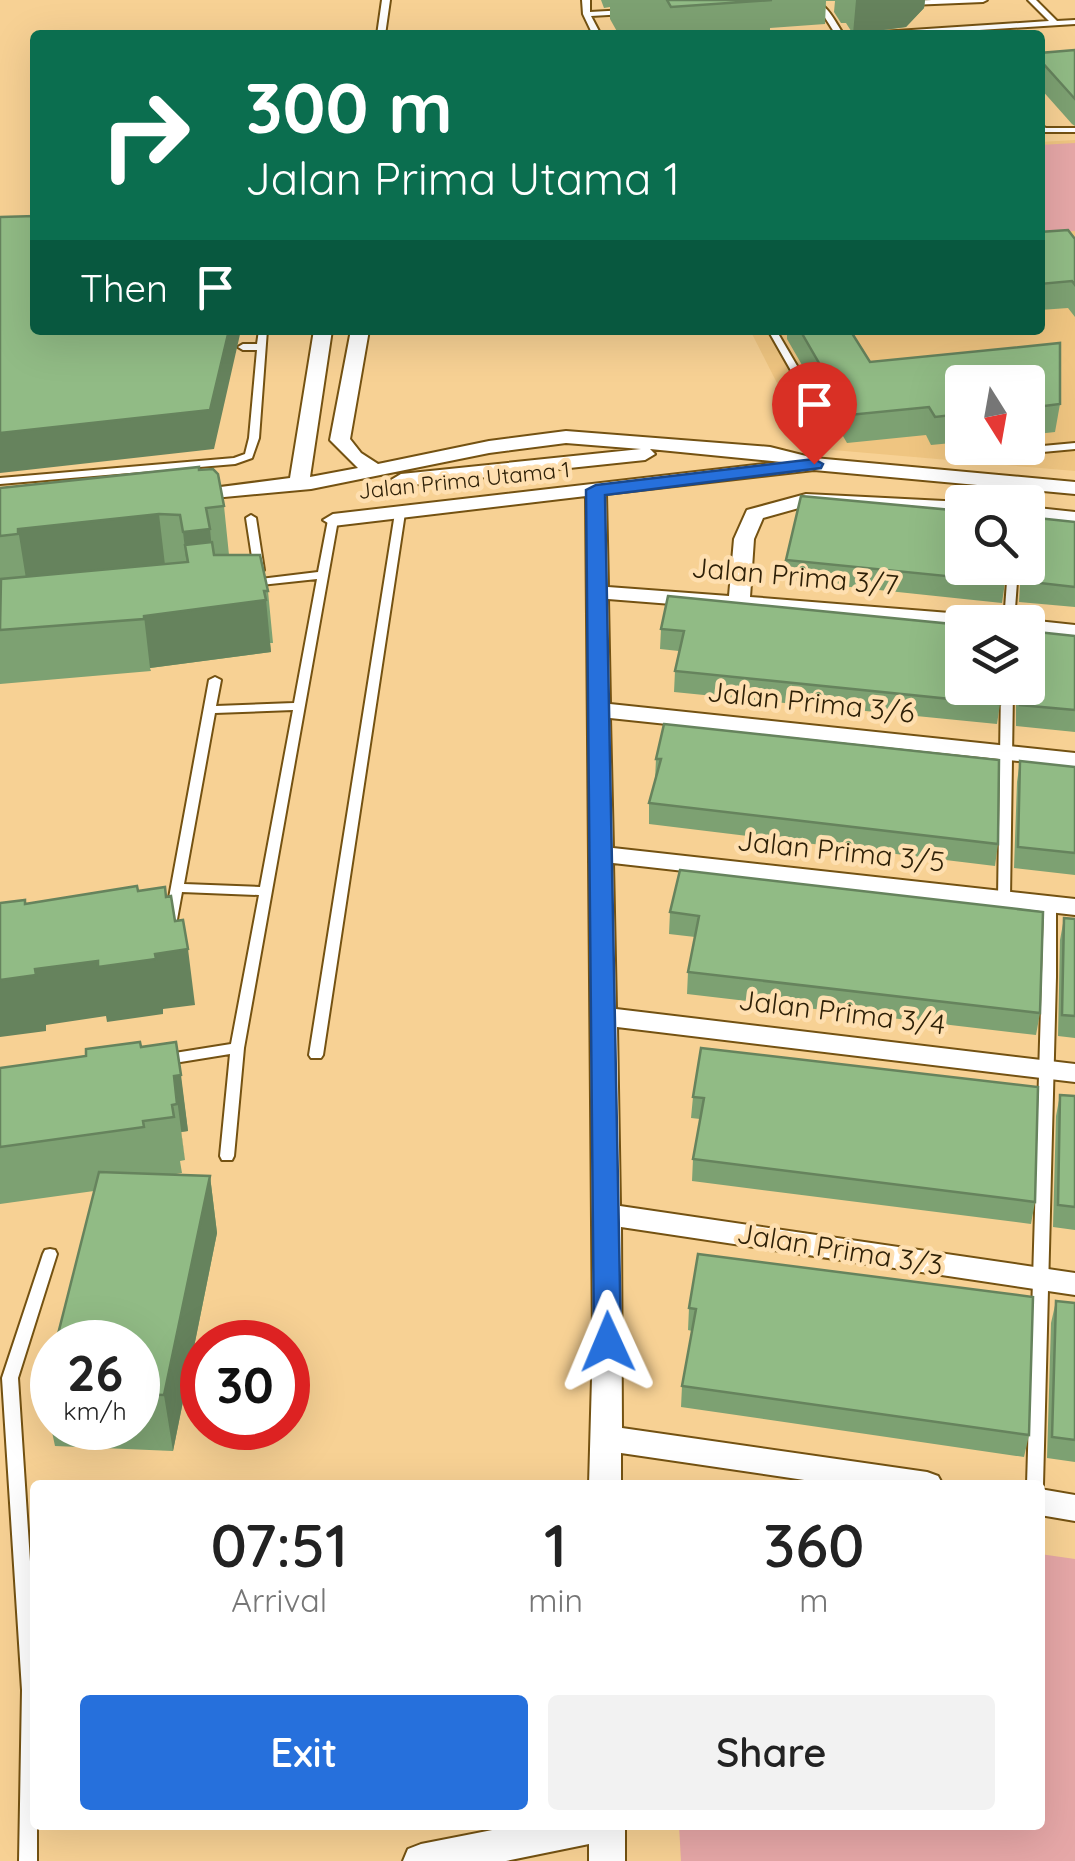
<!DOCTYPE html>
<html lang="en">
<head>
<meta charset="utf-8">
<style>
  :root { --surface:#fff; --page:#f2f2f2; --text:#222; --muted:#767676; --accent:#2670dc }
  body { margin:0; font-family:Quicksand,sans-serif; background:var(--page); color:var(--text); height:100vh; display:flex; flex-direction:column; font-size:38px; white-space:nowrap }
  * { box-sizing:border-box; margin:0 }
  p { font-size:32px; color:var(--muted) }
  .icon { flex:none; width:55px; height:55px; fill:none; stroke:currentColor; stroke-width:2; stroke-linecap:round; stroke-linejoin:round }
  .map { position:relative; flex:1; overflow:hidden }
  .sheet { position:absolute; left:30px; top:1480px; width:1015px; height:350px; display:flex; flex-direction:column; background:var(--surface); border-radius:10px; box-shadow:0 10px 40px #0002 }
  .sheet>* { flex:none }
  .banner { position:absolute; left:30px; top:30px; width:1015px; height:305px; border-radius:10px; box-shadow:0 10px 40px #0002; background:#0b6e4f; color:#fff; overflow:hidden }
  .needle { width:65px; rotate:169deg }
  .fabs { position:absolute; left:945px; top:365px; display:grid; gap:20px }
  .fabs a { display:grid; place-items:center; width:100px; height:100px; border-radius:10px; background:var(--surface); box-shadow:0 10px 40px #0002; font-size:50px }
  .speed { position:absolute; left:30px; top:1320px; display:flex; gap:20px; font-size:50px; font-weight:700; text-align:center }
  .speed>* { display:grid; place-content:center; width:130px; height:130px; border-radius:50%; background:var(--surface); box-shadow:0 10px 40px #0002; line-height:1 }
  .speed small { font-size:25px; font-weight:400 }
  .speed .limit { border:15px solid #d22; background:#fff; color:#111 }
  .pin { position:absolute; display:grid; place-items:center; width:85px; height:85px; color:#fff; margin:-102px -42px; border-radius:50% 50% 50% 0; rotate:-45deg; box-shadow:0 0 10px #0007 }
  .pin .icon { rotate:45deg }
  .me { position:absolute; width:110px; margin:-55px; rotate:359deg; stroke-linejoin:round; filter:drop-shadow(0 0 8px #0008) }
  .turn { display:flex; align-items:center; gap:35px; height:210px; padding:0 50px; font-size:45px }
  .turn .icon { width:130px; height:130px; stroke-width:2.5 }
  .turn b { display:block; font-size:70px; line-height:85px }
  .then { display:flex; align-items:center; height:95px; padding:0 50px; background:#0003; gap:20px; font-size:38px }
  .eta { display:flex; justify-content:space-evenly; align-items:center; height:170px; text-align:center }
  .eta b { font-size:60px; font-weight:600; line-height:70px }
  .cta { display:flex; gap:20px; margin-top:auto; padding:20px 50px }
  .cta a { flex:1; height:115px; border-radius:10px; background:var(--accent); color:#fff; font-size:40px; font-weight:600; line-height:115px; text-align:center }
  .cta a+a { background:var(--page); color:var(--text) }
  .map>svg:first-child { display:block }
</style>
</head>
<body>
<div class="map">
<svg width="1075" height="1861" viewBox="0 0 1075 1861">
  <rect width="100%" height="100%" fill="#f7d194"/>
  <path fill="#efc581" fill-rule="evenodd" d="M 1075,140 L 1075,471 L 810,448 L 750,330 L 1040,330 L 1040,142 ZM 962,382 L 1028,382 L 1028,448 L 962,448 Z"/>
  <path fill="#e6a7a7" d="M 1075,143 L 1075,231 L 1040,234 L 1040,145 Z
    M 1040,1554 L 1075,1559 L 1075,1861 L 681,1861 L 679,1825 L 1040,1825 Z"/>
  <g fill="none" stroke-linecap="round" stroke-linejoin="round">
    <g stroke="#745212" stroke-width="4">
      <path id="service" d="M 382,0 L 390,0 L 385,35 L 377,35 Z
        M 582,0 L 590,0 L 590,12 L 626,10 L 630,12 L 626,14 L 591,16 L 601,35 L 593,35 L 583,14 Z
        M 807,0 C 827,0 834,21 844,35 L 836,35 L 819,8 Z
        M 932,0 L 987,0 L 983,2 L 910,5 L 906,3 L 910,1 Z
        M 1028,0 L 1036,0 L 1057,21 L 1075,20 L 1075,24 L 901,35 L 862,35 L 866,33 L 1049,21 Z
        M 1040,125 L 1046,128 L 1075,128 L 1075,132 L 1044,132 L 1040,131 Z
        M 259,330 L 267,330 L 259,438 L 252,458 L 235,464 L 0,484 L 0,478 L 234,458 L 245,454 L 249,438 L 257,350 L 243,350 L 238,347 L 243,344 L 257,344 Z
        M 768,330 L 776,330 L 837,434 L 835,436 L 829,436 L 827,434 Z
        M 1075,443 L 1075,449 L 1021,454 L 1016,451 L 1021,448 Z
        M 400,510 L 405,513 L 323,1055 L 321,1058 L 311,1058 L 309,1055 L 395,513 Z
        M 251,515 L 256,518 L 264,570 L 259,573 L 254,570 L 246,518 Z
        M 333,517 L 338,520 L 244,1048 L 234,1156 L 232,1160 L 222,1160 L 220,1156 L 230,1054 L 162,1065 L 157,1063 L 155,1060 L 157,1057 L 162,1055 L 231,1044 L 259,895 L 182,892 L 176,925 L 170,929 L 164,925 L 209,680 L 215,677 L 221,680 L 216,706 L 294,703 L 317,579 L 251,586 L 246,583 L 251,580 L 318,572 L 328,520 ZM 293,710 L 260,887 L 184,884 L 215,713 Z
        M 1008,568 L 1018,568 L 1014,622 L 1004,622 Z
        M 1001,688 L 1013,688 L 1010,899 L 1004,903 L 998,899 Z
        M 1050,901 L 1056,905 L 1056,977 L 1043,1485 L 1040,1490 L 1040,1485 L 1027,1485 L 1044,905 Z
        M 50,1249 L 55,1250 L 57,1254 L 18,1378 L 35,1638 L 35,1825 L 37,1825 L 37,1861 L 19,1861 L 22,1690 L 2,1378 L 43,1254 L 45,1250 Z"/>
    </g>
    <g stroke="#745212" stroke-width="4">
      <path id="minor" d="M 314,330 L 332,330 L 310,477 L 358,468 L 330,440 L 351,330 L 369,330 L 350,439 L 361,453 L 378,464 L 489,441 L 566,431 L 770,447 L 814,458 L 1075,482 L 1075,494 L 814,470 L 606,494 L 608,587 L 729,596 L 734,539 L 747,510 L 806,494 L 964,502 L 962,514 L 806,506 L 763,518 L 754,539 L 750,597 L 987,616 L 998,622 L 962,622 L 962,627 L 608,599 L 610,704 L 1075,753 L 1075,767 L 610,718 L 613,848 L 1075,899 L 1075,915 L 613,863 L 616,1009 L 1075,1064 L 1075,1082 L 617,1027 L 620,1206 L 1075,1273 L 1075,1295 L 621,1227 L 622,1428 L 927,1472 L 938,1476 L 943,1485 L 838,1485 L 621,1453 L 621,1485 L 589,1485 L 593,1342 L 586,496 L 333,526 L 323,520 L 333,514 L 782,462 L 650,449 L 655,454 L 645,460 L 401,486 L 391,480 L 401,474 L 641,449 L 566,443 L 489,453 L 311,489 L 182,501 L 179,497 L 189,491 L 290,478 Z
        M 1028,507 L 1075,512 L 1075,524 L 1028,519 Z
        M 1028,620 L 1075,625 L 1075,637 L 1028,632 L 1028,622 L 1020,622 Z
        M 1040,1489 L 1075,1495 L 1075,1521 L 1040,1515 Z
        M 518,1825 L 625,1825 L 625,1861 L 589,1861 L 589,1844 L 506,1861 L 403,1861 L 408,1849 L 421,1844 Z"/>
    </g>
    <use href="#service" fill="#fff" fill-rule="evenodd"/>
    <use href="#minor" fill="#fff" fill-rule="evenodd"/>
  </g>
  <path fill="#7da172" d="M 601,0 L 925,0 L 924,8 L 906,27 L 853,34 L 846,23 L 841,23 L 834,12 L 835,1 L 826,1 L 825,24 L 770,28 L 770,35 L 619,35 L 610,19 L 610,7 L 604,8 Z
    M 1075,50 L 1075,126 L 1072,124 L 1040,88 L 1040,53 Z
    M 1040,232 L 1075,239 L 1075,317 L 1068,308 L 1040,310 Z
    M 787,330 L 800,330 L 804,337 L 800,330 L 850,330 L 870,362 L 1060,343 L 1060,404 L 1055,432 L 1028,435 L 1028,382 L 962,382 L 962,442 L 931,445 L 926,435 L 847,443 L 787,339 Z
    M 199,470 L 224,506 L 229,555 L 268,591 L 273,643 L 270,643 L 271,652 L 150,668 L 151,671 L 0,684 L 0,488 Z
    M 1075,522 L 1075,607 L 1019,602 L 1021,568 L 1028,568 Z
    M 786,560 L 1005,582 L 1002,603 L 784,580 Z
    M 668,596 L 1000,704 L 997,724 L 674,692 L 675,671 L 679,651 L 660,649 L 661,629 Z
    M 1075,636 L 1075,732 L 1016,726 L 1016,688 L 1028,688 Z
    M 656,759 L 998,844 L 995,866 L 649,824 L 649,803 L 655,780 Z
    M 1020,761 L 1075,767 L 1075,875 L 1014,868 L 1017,782 Z
    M 680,870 L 1040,1013 L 1036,1035 L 687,994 L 688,972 L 695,937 L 669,934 L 670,912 Z
    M 1064,918 L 1075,919 L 1075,1038 L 1058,1036 L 1060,940 Z
    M 176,1042 L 188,1131 L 181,1132 L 185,1160 L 180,1161 L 182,1173 L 170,1175 L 210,1176 L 217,1233 L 173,1451 L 55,1446 L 43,1390 L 52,1354 L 52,1428 L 138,1428 L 138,1342 L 94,1191 L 0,1204 L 0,1068 Z
    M 701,1048 L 1035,1202 L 1031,1224 L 692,1181 L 693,1159 L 700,1119 L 691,1118 L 693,1097 Z
    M 1060,1095 L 1075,1096 L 1075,1230 L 1053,1227 L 1056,1116 Z
    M 698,1254 L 1029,1435 L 1024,1457 L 681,1407 L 682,1386 L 692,1331 L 688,1330 L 689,1308 Z
    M 1056,1301 L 1075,1303 L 1075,1462 L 1047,1458 L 1051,1323 Z"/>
  <path fill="#66835d" d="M 856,0 L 925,0 L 924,8 L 906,27 L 853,34 Z
    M 229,330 L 241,330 L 214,449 L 0,473 L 0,433 Z
    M 159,514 L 165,565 L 27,585 L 18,529 Z
    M 210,529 L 215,581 L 185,545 L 189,584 L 183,532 Z
    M 266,600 L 271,652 L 150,668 L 144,616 Z
    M 188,949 L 195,1005 L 163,1009 L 163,1014 L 107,1022 L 106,1016 L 46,1025 L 46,1031 L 0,1037 L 0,980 L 35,969 Z
    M 181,1075 L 188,1131 L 181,1132 L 185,1160 L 174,1076 Z
    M 210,1176 L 217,1233 L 173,1451 L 164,1395 Z"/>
  <path fill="#91bb85" stroke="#66835d" stroke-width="2.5" d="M 667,0 L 772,0 L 671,7 Z
    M 1075,50 L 1075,99 L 1040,60 L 1040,53 Z
    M 35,216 L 35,330 L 229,330 L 210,410 L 0,433 L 0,217 Z
    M 1068,230 L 1075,239 L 1075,285 L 1072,281 L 1040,284 L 1040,232 Z
    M 800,330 L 850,330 L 870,362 L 1060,343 L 1060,404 L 1028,408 L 1028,382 L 962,382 L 962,414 L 935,417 L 929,407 L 849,415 Z
    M 199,467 L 199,470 L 213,469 L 218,474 L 224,506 L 206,508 L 210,529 L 183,532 L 180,515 L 159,514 L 18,529 L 18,534 L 0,536 L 0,488 Z
    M 801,496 L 962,511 L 962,568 L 1006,568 L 1005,582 L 786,560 Z
    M 1028,517 L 1075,522 L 1075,587 L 1022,581 L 1023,568 L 1028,568 Z
    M 212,542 L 214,555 L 260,555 L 268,591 L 264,591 L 266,600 L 144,616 L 144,619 L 0,630 L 1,579 L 188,562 L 185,545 Z
    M 668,596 L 962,625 L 962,688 L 1000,688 L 1000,704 L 675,671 L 684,631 L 661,629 Z
    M 1028,631 L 1075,636 L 1075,710 L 1020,705 L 1020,688 L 1028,688 Z
    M 664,724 L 999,760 L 998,844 L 649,803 L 661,759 L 656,759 Z
    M 1020,761 L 1075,767 L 1075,853 L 1018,847 Z
    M 680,870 L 1043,912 L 1040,1013 L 688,972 L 699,916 L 670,912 Z
    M 137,886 L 138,891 L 165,887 L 166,897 L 171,896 L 175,921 L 183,920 L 188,949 L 155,954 L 156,959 L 98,967 L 98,961 L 35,969 L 36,975 L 0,980 L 0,903 L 25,900 L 25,904 Z
    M 1064,918 L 1075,919 L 1075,1016 L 1062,1015 Z
    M 140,1042 L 141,1047 L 176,1042 L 181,1075 L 174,1076 L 177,1104 L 172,1105 L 174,1117 L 143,1121 L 144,1127 L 0,1147 L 0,1068 L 86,1056 L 86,1049 Z
    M 701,1048 L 1038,1087 L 1035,1202 L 693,1159 L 704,1098 L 693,1097 Z
    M 1060,1095 L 1075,1096 L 1075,1207 L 1058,1205 Z
    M 99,1172 L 210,1176 L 164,1395 L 138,1394 L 138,1342 L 56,1342 Z
    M 698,1254 L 1033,1297 L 1029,1435 L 682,1386 L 696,1309 L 689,1308 Z
    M 1056,1301 L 1075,1303 L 1075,1440 L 1052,1437 Z
    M 52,1354 L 52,1390 L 43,1390 Z"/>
  <path fill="#2670dc" stroke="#19498f" stroke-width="2.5" d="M 814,459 L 823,464 L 821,468 L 605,495 L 621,1342 L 617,1349 L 608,1352 L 598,1349 L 594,1342 L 586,490 L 596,485 Z"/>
  <g text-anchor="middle" stroke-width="9" stroke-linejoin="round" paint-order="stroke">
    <g font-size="22" fill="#2e2007" stroke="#fedfb0">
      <text transform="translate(464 480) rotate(-6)" y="8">Jalan Prima Utama 1</text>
    </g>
    <g font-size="28" fill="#2e2007" stroke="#fedfb0">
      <text transform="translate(795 576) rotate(5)" y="10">Jalan Prima 3/7</text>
      <text transform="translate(811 702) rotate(6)" y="10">Jalan Prima 3/6</text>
      <text transform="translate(841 851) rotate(6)" y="10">Jalan Prima 3/5</text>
      <text transform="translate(842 1012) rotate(7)" y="10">Jalan Prima 3/4</text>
      <text transform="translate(840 1249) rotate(9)" y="10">Jalan Prima 3/3</text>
    </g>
  </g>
</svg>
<div class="fabs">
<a><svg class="needle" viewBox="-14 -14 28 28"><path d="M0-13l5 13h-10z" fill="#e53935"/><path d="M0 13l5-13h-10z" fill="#767676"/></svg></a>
<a><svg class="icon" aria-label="search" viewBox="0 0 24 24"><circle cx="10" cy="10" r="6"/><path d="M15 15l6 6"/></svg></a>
<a><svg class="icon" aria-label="layers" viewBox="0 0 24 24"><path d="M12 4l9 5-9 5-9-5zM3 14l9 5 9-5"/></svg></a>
</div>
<div class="speed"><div>26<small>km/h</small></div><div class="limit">30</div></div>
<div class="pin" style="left:814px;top:464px;background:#d93025"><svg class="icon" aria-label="arrive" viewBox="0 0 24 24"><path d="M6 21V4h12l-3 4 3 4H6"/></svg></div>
<svg class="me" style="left:608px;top:1342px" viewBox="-20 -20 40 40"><path d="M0-17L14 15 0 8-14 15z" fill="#2670dc" stroke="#fff" stroke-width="4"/></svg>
<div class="banner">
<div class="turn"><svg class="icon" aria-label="right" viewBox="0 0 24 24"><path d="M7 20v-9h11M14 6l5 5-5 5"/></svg><div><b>300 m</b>Jalan Prima Utama 1</div></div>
<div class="then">Then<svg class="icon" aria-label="arrive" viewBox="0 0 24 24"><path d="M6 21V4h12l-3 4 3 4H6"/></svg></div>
</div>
<section class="sheet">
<div class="eta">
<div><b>07:51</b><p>Arrival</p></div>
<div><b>1</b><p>min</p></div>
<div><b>360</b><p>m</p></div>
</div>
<div class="cta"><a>Exit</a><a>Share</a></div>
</section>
</div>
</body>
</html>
